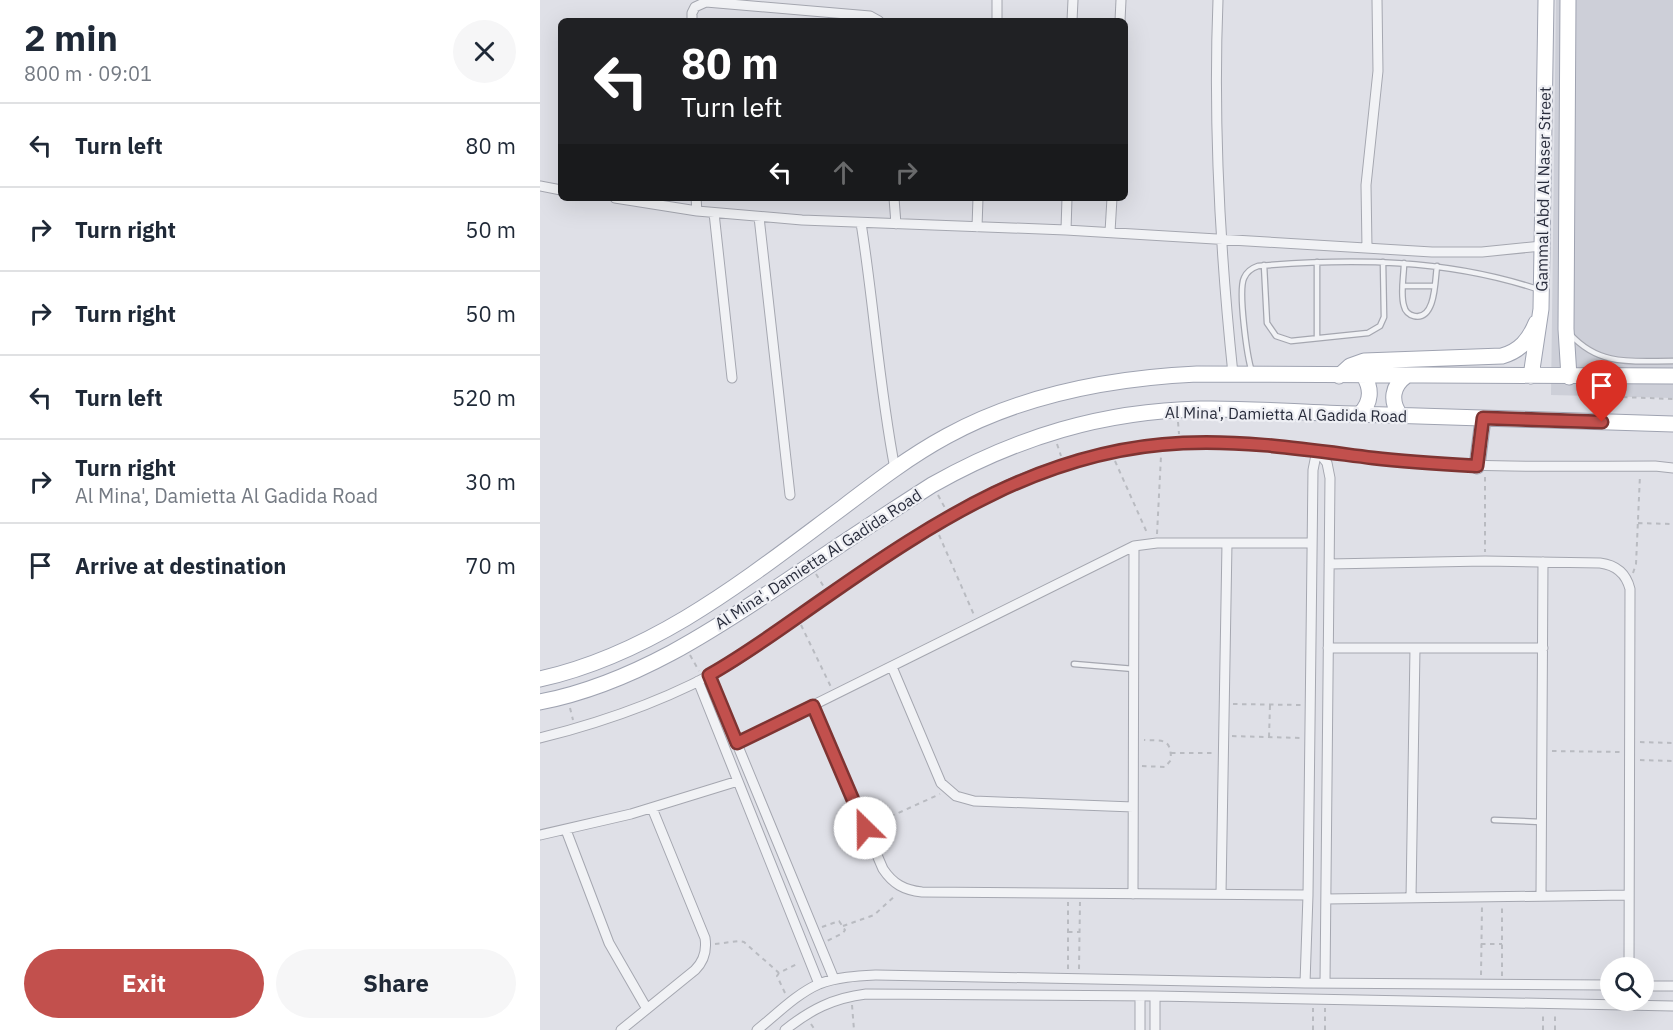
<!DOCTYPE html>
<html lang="en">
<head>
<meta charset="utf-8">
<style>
  :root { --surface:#fff; --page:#f6f6f7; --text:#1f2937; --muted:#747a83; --line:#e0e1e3; --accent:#c2504d }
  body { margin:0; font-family:"IBM Plex Sans",sans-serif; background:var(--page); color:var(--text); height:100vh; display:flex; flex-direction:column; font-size:22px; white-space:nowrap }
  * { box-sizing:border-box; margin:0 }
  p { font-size:20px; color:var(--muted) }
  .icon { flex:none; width:33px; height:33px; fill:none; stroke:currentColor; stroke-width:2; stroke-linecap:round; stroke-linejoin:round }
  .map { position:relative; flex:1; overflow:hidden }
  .drawer { display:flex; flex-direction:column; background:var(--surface); width:540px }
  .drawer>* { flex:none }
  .guide { position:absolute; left:18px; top:18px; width:570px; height:183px; border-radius:9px; box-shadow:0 6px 24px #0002; background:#202124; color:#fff; overflow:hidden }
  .tools { position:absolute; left:1060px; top:957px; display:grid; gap:12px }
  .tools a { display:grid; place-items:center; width:54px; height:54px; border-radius:50%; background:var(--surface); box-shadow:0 6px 24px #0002; font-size:30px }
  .pin { position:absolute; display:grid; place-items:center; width:51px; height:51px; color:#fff; margin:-62px -26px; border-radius:50% 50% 50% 0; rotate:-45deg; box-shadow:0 0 6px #0007 }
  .pin .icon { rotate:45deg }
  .me { position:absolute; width:66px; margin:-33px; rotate:337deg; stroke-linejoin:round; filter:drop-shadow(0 0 4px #0008) }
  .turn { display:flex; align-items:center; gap:21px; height:126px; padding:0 24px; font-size:27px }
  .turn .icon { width:78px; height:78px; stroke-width:2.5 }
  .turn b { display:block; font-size:42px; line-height:51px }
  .lanes { display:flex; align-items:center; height:57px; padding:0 24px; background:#0003; justify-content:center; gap:30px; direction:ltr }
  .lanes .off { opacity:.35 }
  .round { display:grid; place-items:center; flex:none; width:63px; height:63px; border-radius:32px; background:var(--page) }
  .overview { display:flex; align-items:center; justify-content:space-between; height:102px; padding:0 24px }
  h1 { font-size:36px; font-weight:700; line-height:45px }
  .action { display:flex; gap:12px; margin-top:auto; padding:12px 24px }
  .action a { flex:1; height:69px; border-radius:36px; background:var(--accent); color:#fff; font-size:24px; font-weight:700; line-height:69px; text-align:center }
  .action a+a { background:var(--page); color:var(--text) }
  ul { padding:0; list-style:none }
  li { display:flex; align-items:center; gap:18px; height:84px; padding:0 24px; border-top:2px solid var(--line) }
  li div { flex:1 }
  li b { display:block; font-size:22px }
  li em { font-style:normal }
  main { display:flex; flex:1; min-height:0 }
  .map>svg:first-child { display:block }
</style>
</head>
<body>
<main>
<section class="drawer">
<div class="overview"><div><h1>2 min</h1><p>800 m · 09:01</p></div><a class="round"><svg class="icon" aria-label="close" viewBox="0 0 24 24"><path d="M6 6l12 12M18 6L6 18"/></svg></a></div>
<ul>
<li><svg class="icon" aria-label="left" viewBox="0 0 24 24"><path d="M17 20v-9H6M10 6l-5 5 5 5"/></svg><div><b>Turn left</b></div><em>80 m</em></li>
<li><svg class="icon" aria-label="right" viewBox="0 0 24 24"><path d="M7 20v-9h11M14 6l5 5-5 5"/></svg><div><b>Turn right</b></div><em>50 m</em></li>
<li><svg class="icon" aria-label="right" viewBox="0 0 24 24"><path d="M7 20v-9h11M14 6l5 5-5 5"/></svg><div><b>Turn right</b></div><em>50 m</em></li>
<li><svg class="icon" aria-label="left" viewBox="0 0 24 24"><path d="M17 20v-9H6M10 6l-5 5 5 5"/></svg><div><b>Turn left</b></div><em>520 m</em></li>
<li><svg class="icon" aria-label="right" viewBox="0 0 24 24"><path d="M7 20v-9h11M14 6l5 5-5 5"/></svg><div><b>Turn right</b><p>Al Mina', Damietta Al Gadida Road</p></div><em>30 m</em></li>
<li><svg class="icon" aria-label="arrive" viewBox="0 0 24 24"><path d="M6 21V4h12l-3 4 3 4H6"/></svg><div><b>Arrive at destination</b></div><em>70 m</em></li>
</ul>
<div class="action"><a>Exit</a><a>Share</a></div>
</section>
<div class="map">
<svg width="1133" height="1030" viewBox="0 0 1133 1030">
  <rect width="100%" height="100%" fill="#dfe0e7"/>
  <path fill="#cdcfd8" d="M 1016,0 L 1133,0 L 1133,398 L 1011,395 Z"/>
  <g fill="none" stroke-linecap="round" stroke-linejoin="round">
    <g stroke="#a5a7b0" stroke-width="7">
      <path id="service" d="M 777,262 L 777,338
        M 864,263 C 864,276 860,294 864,306 C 865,311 869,315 874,316 C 896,321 895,279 897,266
        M 724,265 L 727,323 L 736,336 L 751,341 L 828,333 L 840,326 L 844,317 L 843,262
        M 863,286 L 894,286
        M 1030,334 C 1060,367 1093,361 1133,361
        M 712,372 C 707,357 698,291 704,278 C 707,271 712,268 718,266 C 813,258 906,259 997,289
        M 534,664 L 594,669
        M 954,820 L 1001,822"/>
    </g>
    <g stroke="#a5a7b0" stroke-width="11">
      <path id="minor" d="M 457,0 L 457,21
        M 678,0 C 673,125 680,250 693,374
        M 152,21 L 152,13 L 155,7 L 166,2 L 330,16 L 339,21
        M 532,21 L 533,0
        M 580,21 L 581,0
        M 0,186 L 21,190
        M 75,198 L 157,211 L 262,220 L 526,230 L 892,252 L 942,252 L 1002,246
        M 156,198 L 157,211
        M 354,198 L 356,224
        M 174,213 L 192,378
        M 219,217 L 250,495
        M 321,223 C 334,304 339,387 355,469
        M 437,227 L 438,198
        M 526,230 L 527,198
        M 570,232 L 572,198
        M 827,248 L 826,185 L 838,71 L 837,0
        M 777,450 L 787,463 L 790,478 L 785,983
        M 789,564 L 945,561 L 1060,563 C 1076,565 1086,573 1090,589 L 1089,968
        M 788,648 L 1003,648
        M 352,667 L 401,783 L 416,796 L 434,801 L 593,807
        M 169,676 L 294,979
        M 158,681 L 279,984
        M 273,706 L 343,869 C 353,884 364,890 382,892 L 768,895
        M 0,738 C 68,721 133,698 194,662 C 216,648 236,632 257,617 C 297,587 339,561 382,534 C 414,514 446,494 481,479 C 557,449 640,438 721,444 C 773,448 824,459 875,462 C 955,468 1035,466 1115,466 L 1133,468
        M 197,743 L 594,546 L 617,543 L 772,543
        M 26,830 L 69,943 L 107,1009
        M 0,835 L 91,814 L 198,781
        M 593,894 L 594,546
        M 681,894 L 687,543
        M 1001,896 L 1003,562
        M 871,898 L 875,648
        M 786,899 L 1089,895
        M 765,983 L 768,895 L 773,470 L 777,450
        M 1104,986 L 1133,986
        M 81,1030 L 155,970 C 164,961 167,951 165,938 L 112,808
        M 217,1030 C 236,1015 256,994 279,984 C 297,977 317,976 336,975 L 765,983 L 1071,985
        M 245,1030 C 270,1010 293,998 326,994 L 615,996 L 1133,1006
        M 600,1030 L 600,996
        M 615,1030 L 615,996"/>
    </g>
    <g stroke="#9fa3b1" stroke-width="17">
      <path id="primary" d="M 1028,0 L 1026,329 L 1029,377
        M 799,376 L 810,366 L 824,361 L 962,356 C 980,351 989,340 996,323
        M 991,376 L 1001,309 L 1006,0
        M 820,414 C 831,403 832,389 824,376
        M 860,415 C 850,401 852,386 866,376
        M 937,466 L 943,419
        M 0,679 C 116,653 209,577 302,508 C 336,482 370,456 407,436 C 484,394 571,378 657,374 L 1133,376
        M 0,702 C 93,684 174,630 251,578 C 298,546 345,515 392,485 C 477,437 563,411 660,409 C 712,408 764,413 815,414 C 921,417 1027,421 1133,424"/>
    </g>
    <path stroke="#b9bbc1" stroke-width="2" stroke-dasharray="4.5 4.5" stroke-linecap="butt" d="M 1056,396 L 1133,399
      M 638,422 L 639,434
      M 517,444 L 521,456
      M 575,461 L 608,535
      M 945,477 L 945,552
      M 398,495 L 405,508
      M 1098,523 L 1133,524
      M 617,534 L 621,456
      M 399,535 L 434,615
      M 1093,573 L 1096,564 L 1100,475
      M 276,574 L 284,587
      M 261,625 L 291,687
      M 150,655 L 159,671
      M 693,704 L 762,705
      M 30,708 L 33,720
      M 692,736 L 762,738
      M 729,737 L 730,705
      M 1100,742 L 1133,743
      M 1012,751 L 1081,752
      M 631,753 L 673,753
      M 1100,760 L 1133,761
      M 602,766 L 625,767 L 631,760 C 631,737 622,741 604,740
      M 334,824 L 400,794
      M 303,926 L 334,915 L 356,895
      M 282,927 L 299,921 L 305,930 L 303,933 L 287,941
      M 528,932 L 540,932
      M 175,944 L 199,941 L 204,942 L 239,973
      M 941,944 L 962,944
      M 528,969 L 528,902
      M 539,969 L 540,902
      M 941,975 L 942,906
      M 962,976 L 962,906
      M 245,993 L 237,976 L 239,973 L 259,963
      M 312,1005 L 314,1030
      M 271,1024 L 275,1030
      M 773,1030 L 773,1008
      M 785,1030 L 785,1008
      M 1003,1030 L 1003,1012
      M 1015,1030 L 1015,1012"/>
    <use href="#service" stroke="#f1f2f5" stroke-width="4.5"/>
    <use href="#minor" stroke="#f1f2f5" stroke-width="9"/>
    <use href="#primary" stroke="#fff" stroke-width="15"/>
  </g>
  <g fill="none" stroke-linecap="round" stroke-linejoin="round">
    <g stroke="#7e3432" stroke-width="15">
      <path id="route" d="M 325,828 L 273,706 L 197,743 L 169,675 C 210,652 247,624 286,597 C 396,520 505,449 643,443 C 707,440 769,450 833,458 C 867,462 902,464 937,466 L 943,418 L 1062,422"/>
    </g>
    <use href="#route" stroke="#c2504d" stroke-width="10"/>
  </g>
  <g text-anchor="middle" stroke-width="4.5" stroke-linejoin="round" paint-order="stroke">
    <g font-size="16" fill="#292d3c" stroke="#eeeff4">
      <text transform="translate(1003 189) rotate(-89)" y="6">Gammal Abd Al Naser Street</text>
      <text transform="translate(746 414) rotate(1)" y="6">Al Mina', Damietta Al Gadida Road</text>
      <text transform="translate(278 559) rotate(-33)" y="6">Al Mina', Damietta Al Gadida Road</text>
    </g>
  </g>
</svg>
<div class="tools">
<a><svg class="icon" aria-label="search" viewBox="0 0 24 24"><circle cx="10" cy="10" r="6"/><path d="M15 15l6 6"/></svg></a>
</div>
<div class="pin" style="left:1062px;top:422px;background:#d93025"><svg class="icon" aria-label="arrive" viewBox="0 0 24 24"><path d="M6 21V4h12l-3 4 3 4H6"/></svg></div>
<svg class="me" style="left:325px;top:828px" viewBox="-20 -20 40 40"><circle r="19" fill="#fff"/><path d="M0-13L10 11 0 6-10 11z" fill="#c2504d"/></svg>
<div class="guide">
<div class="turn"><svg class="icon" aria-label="left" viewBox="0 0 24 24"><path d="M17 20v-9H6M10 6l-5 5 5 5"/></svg><div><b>80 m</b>Turn left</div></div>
<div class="lanes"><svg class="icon" aria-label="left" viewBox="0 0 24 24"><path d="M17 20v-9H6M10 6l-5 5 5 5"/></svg><svg class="icon off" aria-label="ahead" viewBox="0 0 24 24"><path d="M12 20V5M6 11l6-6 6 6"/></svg><svg class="icon off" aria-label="right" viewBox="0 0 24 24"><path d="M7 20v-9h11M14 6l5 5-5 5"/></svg></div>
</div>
</div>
</main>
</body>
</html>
